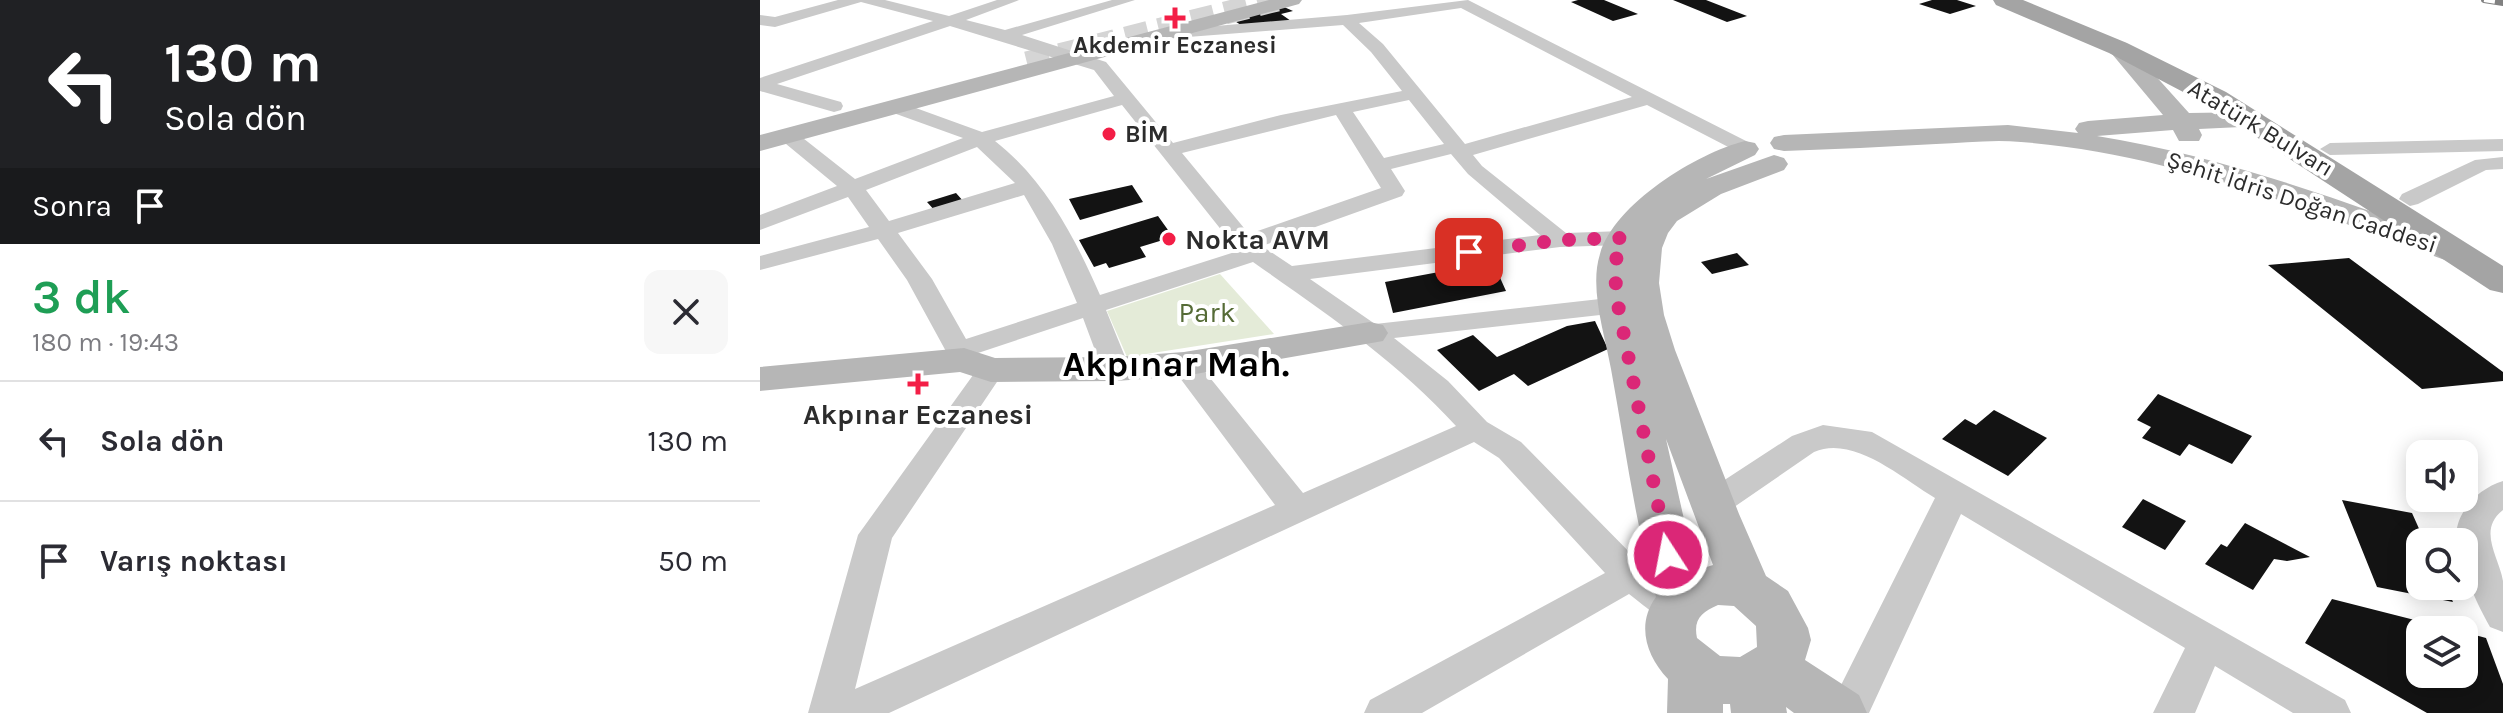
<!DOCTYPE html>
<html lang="tr">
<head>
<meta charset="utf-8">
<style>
  :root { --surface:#fff; --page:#f7f7f7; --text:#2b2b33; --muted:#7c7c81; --line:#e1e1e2 }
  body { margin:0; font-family:Karla,sans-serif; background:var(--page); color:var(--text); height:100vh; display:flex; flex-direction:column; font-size:30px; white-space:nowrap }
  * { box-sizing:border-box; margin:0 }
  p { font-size:26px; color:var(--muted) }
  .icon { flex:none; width:44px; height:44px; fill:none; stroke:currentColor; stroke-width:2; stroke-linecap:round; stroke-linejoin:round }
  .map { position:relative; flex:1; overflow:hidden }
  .drawer { display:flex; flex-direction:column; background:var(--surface); width:760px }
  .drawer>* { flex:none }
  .hud { background:#202124; color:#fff; overflow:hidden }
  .fabs { position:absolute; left:1646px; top:440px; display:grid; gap:16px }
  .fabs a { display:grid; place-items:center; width:72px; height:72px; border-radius:16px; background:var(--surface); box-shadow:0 4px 20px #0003; font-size:40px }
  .pin { position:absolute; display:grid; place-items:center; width:68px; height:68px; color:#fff; margin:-34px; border-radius:16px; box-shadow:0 4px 12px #0006 }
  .me { position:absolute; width:88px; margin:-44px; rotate:349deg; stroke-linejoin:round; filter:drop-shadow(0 0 6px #0008) }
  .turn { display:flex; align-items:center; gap:28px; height:168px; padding:0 32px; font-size:36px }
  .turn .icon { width:104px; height:104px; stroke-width:2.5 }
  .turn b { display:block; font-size:56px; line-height:68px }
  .then { display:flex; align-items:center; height:76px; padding:0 32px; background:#0003; gap:16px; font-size:30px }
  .round { display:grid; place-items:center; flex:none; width:84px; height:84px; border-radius:16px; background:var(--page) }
  .summary { display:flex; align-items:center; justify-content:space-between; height:136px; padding:0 32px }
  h1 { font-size:48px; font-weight:600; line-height:60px; color:#1e9e55 }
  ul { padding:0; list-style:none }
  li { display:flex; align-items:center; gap:24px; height:120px; padding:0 32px; border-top:2px solid var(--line) }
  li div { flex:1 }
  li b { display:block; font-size:30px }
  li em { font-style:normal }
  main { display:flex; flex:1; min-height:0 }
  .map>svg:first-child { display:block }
</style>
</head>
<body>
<main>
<section class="drawer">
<div class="hud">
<div class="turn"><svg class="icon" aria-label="left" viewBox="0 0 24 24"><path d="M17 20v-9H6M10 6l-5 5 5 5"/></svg><div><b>130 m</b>Sola dön</div></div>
<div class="then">Sonra<svg class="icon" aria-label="arrive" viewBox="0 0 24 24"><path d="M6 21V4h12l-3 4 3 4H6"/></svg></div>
</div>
<div class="summary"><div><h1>3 dk</h1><p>180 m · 19:43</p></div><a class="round"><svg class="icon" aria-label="close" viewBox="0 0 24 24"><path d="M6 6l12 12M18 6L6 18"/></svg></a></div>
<ul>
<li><svg class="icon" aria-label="left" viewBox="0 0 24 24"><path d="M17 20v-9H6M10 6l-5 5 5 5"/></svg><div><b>Sola dön</b></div><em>130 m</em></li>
<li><svg class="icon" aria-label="arrive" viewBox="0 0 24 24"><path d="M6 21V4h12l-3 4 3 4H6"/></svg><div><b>Varış noktası</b></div><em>50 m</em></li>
</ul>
</section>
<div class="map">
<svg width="1743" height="713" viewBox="0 0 1743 713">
  <rect width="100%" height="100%" fill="#fff"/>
  <path fill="#e4ebd8" d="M 460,274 L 514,334 L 367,357 L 347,311 Z"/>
  <path fill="#131313" d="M 818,0 L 844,0 L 878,14 L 853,21 L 811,2 Z
    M 913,0 L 946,0 L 987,16 L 967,22 Z
    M 1172,0 L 1197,0 L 1216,6 L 1190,14 L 1159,4 Z
    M 524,7 L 533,11 L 521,14 L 531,21 L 481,25 L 473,20 Z
    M 372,185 L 383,202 L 320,220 L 309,199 Z
    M 196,193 L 204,202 L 176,212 L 167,202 Z
    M 398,216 L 413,237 L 380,247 L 386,257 L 349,268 L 346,263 L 334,267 L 319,240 Z
    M 977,253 L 989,265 L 952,274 L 941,262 Z
    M 1589,258 L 1743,372 L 1743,381 L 1662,389 L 1508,265 Z
    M 733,262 L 746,291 L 633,313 L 625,282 Z
    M 835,321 L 848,349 L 768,386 L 754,374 L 719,391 L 677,350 L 713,335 L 737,357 L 807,326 Z
    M 1398,394 L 1492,436 L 1472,464 L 1429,444 L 1420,456 L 1382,438 L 1391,427 L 1377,420 Z
    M 1234,410 L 1287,438 L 1248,476 L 1182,439 L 1205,419 L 1216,425 Z
    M 1383,499 L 1426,521 L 1405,550 L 1362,527 Z
    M 1582,500 L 1652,513 L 1665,542 L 1660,542 L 1660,586 L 1686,586 L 1693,602 L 1617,587 Z
    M 1485,523 L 1550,557 L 1527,561 L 1514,559 L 1493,590 L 1445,564 L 1461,544 L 1467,547 Z
    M 1572,599 L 1690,629 L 1660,630 L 1660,674 L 1704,674 L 1704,632 L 1726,638 L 1743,684 L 1743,713 L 1667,713 L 1545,643 Z"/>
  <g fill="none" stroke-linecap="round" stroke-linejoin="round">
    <path stroke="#d5d5d5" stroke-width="23" stroke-dasharray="23 11" stroke-linecap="butt" d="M 267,63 L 517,0"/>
    <path fill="#c9c9c9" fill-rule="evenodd" d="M 78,0 L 125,0 L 189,16 L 237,0 L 259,0 L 206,20 L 245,30 L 352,0 L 375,0 L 262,35 L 346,62 L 413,143 L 521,115 L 642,91 L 611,52 L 583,25 L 402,39 L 396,37 L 396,31 L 587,15 L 708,0 L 992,144 L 995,148 L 992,152 L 978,152 L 887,105 L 713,155 L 722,166 L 806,233 L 863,231 L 871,233 L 875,238 L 871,243 L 863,245 L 800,247 L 550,279 L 615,324 L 858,297 L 867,299 L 871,305 L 867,311 L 858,313 L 634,338 L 688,381 L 727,422 L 761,442 L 883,566 L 928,596 L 934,607 L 928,618 C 903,626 888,608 869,594 L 662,713 L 604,713 L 610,700 L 845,573 L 739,458 L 714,442 L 129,713 L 48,713 L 98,535 L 221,364 L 231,361 L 241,364 L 245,370 L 132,538 L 95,689 L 515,505 L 414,370 L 410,364 L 414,358 L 424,355 L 434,358 L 543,493 L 696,426 C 637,361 564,312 493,262 L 346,310 L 370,369 L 366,375 L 356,378 L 346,375 L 342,369 L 323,318 L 215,354 L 218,360 L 214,366 L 204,369 L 194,366 L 147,280 L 118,239 L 0,270 L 0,256 L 109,227 L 88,197 L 0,230 L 0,215 L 77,186 L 20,139 L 17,135 L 20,131 L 34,131 L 95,179 L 203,138 L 128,111 L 126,107 L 128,103 L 142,103 L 222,132 L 354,96 L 334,70 L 190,26 L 17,84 L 81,102 L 83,106 L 81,110 L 74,112 L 0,91 L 0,78 L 173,21 L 101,2 L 15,27 L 0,25 L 0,15 L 15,17 ZM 701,8 L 872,97 L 705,144 L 623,44 L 599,23 ZM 649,100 L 684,144 L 624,158 L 593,112 ZM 362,105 L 478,251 L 340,295 C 315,238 285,180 235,141 ZM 576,115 L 621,188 L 489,234 L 422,153 ZM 217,147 L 255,183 L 129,221 L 106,190 ZM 691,154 L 708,174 L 780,235 L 532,266 L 502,246 L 642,196 L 645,191 L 631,169 ZM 264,195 L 292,244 L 317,303 L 206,339 L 172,279 L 138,233 Z
      M 1743,139 L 1743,151 L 1570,155 L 1560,149 L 1570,143 Z
      M 1743,157 L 1743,169 L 1726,170 L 1658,204 L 1650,206 L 1639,199 L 1642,194 L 1715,160 Z
      M 1063,425 L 1112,432 L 1585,700 L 1591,713 L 1533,713 L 1455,666 L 1435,713 L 1393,713 L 1425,648 L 1201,514 L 1109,713 L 1067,713 L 1175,498 C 1141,478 1094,435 1054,452 L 964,514 L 952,517 L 940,514 L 935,505 L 940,496 L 1032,436 Z
      M 1743,481 L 1743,510 C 1717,530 1739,557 1743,581 C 1743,597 1743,615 1743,632 L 1730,627 C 1713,595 1704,579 1704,542 L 1696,542 C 1694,513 1717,489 1743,481 Z"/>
    <path fill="#b6b6b6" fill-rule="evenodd" d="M 509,0 L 542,0 L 539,4 L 0,151 L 0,135 Z
      M 1358,41 L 1366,43 L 1429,113 L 1493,112 L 1502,114 L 1506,120 L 1502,126 L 1439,129 L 1442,135 L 1439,141 L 1419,141 L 1413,130 L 1337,136 C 1463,156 1585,202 1706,245 L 1710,252 L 1706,259 L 1694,262 L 1682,259 C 1546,209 1407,153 1261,142 C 1233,139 1204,143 1176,144 C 1125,147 1075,149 1024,151 L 1014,149 L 1010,143 L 1014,137 L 1024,135 L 1248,125 L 1318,133 L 1315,129 L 1319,123 L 1328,121 L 1403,115 L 1347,48 L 1350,43 Z
      M 985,141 L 995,143 L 999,149 L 995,155 L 946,179 L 1014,155 L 1024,158 L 1028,164 L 1024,170 L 961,194 L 917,221 L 908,233 L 902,248 L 899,283 L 904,315 L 915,350 L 979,514 L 1006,576 L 1028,591 L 1048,628 L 1051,640 L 1045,660 L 1099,695 L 1107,713 L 1034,713 L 1026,707 L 1027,713 L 971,713 L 970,704 L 963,704 L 963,713 L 907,713 L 908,679 C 886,656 876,624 896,597 C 875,523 865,445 851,369 C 845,335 829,288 840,254 C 854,204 937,153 985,141 ZM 906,439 L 953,565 L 937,570 L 932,555 ZM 958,605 L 974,606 L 996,626 L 997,647 L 980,657 L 960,656 L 937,638 C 933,619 942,612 958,605 Z
      M 610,322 L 623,325 L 628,333 L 623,341 L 424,376 L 356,381 L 231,382 L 200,372 L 0,391 L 0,367 L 204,348 L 235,358 L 356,357 L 424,352 Z"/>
    <path fill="#a4a4a4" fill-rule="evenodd" d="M 1233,0 L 1263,0 L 1367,43 L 1466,92 L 1743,266 L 1743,293 L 1730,290 L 1446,104 L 1349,53 L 1236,5 Z"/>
    <g stroke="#818181" stroke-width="6">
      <path id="rail" d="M 1724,0 L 1743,3"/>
    </g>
    <use href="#rail" stroke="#fff" stroke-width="4" stroke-dasharray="11" stroke-linecap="butt"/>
  </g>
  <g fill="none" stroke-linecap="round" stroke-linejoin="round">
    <path stroke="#db2777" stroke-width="14" stroke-dasharray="0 25.2" d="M 709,252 L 800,240 L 863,238 L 854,266 L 858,305 L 908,555"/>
  </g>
  <g fill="#f31e46" stroke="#fff" stroke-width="3">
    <path d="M411 6h8v8h8v8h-8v8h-8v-8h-8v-8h8z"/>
    <circle cx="349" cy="134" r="8"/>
    <circle cx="409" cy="239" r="8"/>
    <path d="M154 372h8v8h8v8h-8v8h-8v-8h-8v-8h8z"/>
  </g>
  <g text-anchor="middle" stroke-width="8" stroke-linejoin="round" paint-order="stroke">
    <g font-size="24" font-weight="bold" fill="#2c2c2c" stroke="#fff">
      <text x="415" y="53">Akdemir Eczanesi</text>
      <text x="365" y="142" text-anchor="start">BİM</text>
    </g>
    <g font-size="24" fill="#2c2c2c" stroke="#fff">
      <text transform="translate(1501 128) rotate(31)" y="8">Atatürk Bulvarı</text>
      <text transform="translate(1542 202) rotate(18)" y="8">Şehit İdris Doğan Caddesi</text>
    </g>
    <g font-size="28" font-weight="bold" fill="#2c2c2c" stroke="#fff" text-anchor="start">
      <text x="425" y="249">Nokta AVM</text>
      <text x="158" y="424" text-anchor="middle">Akpınar Eczanesi</text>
    </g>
    <g font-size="28" fill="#556b36" stroke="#fff">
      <text x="447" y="322">Park</text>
    </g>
    <g font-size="36" font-weight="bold" fill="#000" stroke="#fff">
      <text x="416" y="376">Akpınar Mah.</text>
    </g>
  </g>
</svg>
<div class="fabs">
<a><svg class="icon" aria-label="sound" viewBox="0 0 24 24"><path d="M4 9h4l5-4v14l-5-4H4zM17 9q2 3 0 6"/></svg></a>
<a><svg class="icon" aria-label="search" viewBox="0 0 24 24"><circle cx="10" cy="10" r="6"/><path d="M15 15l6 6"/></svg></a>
<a><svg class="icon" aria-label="layers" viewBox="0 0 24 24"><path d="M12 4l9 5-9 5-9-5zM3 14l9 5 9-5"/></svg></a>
</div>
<div class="pin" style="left:709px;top:252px;background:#d93025"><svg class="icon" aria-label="arrive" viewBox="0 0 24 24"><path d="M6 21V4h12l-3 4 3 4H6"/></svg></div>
<svg class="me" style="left:908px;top:555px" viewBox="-20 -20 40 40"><circle r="17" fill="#db2777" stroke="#fff" stroke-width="3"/><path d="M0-11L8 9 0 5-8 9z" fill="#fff"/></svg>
</div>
</main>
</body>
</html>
